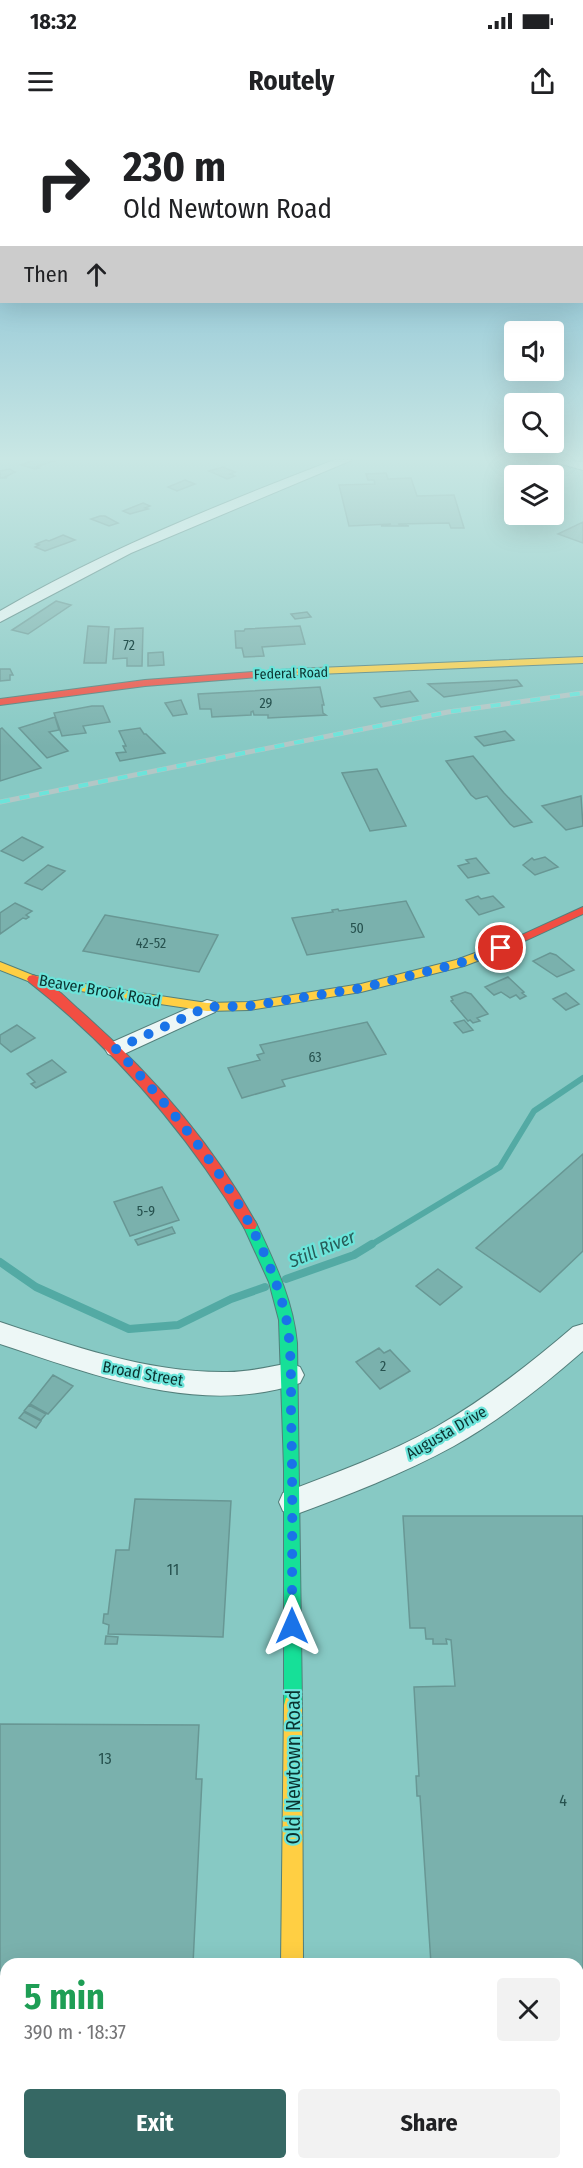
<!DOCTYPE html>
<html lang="en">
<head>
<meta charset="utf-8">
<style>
  :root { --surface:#fff; --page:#f2f2f2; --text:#202124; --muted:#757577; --accent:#366864 }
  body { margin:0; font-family:"Fira Sans Condensed",sans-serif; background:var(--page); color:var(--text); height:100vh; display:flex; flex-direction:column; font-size:22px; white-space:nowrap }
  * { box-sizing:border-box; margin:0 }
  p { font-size:20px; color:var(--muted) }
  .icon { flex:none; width:33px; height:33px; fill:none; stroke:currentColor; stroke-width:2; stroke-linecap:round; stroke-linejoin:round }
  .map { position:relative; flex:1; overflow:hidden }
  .side { position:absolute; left:0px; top:1838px; width:584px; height:212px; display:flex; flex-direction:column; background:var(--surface); border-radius:18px 18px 0 0; box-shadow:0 6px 24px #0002 }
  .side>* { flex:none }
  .guide { position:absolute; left:0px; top:0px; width:584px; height:183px; box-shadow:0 6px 24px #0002; background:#fff; color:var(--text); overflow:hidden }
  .tools { position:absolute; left:504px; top:201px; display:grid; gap:12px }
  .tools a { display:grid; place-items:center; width:60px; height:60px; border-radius:6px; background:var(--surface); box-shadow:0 6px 24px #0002; font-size:30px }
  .pin { position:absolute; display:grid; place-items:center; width:51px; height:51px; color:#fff; margin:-26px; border:3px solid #fff; border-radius:50%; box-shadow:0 2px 6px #0007 }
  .me { position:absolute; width:66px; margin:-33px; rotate:0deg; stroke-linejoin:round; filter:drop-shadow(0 0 4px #0008) }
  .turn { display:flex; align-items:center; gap:21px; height:126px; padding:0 24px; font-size:27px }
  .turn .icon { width:78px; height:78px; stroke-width:2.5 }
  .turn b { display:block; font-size:42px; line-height:51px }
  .then { display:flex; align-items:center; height:57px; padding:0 24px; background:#0003; gap:12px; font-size:22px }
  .round { display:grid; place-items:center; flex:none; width:63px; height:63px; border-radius:6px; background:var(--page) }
  .headline { display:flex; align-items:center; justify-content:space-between; height:102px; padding:0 24px }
  h1 { font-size:36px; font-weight:700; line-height:45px; color:#1e9e55 }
  .primary-button { display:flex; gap:12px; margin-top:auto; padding:12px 24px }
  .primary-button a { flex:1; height:69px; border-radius:6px; background:var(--accent); color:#fff; font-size:24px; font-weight:700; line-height:69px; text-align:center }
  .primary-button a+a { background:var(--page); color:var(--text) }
  .status { display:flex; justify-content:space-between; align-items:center; height:42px; padding:0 30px; background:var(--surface); direction:ltr }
  .status svg { height:16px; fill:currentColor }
  header { display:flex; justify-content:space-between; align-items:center; height:78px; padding:0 24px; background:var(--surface); font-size:27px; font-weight:700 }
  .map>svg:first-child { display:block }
</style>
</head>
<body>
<div class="status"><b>18:32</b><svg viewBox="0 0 49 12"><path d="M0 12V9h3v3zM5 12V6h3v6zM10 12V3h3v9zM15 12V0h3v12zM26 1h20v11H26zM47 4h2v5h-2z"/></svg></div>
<header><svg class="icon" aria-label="menu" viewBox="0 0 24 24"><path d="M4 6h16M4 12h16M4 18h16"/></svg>Routely<svg class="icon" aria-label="share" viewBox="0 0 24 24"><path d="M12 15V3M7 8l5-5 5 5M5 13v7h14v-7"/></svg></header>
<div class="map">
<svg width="583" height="2048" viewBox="0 0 583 2048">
  <rect width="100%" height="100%" fill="#87c9c4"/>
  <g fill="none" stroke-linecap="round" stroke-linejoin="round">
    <path stroke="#53aaa4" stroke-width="6" d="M 369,1126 L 500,1047 L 534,991 L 583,958"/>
    <path stroke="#53aaa4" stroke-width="8" d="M 0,1142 L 36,1167 L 129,1209 L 178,1205 L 231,1179 L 265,1167
      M 286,1159 L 354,1135 L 372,1124"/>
  </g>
  <path fill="#7ab1ad" stroke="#689794" stroke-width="1.5" d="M 34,340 L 57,340 L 36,347 L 39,348 L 35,349 L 21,345 Z
    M 223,347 L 235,352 L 230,354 L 235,356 L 227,359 L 209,351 Z
    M 9,349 L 15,352 L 5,357 L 7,358 L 0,358 L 0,351 Z
    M 386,353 L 388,359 L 411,358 L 417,376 L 454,375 L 464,408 L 451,408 L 449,403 L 398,404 L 409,406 L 381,406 L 391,404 L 349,406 L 339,365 L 375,364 L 374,360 L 368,360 L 366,354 Z
    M 185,360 L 195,364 L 177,371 L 168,367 Z
    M 143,383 L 150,386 L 145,388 L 148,389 L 130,394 L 123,391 Z
    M 100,396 L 105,396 L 118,403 L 109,406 L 91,399 Z
    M 583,402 L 583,423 L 558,414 Z
    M 63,415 L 75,420 L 45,431 L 35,427 L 39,425 L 36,424 L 46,420 L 49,421 Z
    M 56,481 L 71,485 L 28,514 L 12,510 Z
    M 307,492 L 311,497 L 295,499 L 291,494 Z
    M 88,506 L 109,507 L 106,543 L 84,543 Z
    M 300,506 L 305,524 L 262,527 L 264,536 L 244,537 L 242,528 L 236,528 L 235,511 L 244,511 L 245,509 Z
    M 143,508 L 142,546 L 127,546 L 127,538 L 113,539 L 115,509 Z
    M 163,532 L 164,545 L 148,546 L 148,533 Z
    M 0,549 L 10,549 L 13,555 L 10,555 L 10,560 L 0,561 Z
    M 517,560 L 522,566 L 444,577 L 428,564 Z
    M 320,567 L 324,585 L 322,585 L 323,593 L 326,595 L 268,598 L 268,595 L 254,595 L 253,591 L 251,592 L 251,595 L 212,597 L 211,589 L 200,589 L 198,574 Z
    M 410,571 L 418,581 L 381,587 L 374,578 Z
    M 181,580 L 187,594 L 173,596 L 165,583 Z
    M 92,586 L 103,586 L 110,602 L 83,606 L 86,613 L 62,616 L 54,593 Z
    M 55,597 L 59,610 L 49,612 L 68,631 L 47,638 L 19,608 Z
    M 2,608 L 41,648 L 0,661 L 0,609 Z
    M 140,608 L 144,614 L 146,614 L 165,633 L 120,641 L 116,633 L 126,632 L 123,626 L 126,626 L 119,611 Z
    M 505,611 L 514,620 L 484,626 L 475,617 Z
    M 473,636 L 504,673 L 532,702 L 514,707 L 510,704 L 487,676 L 476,679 L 471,675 L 446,641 Z
    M 377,649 L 406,706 L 370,711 L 342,653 Z
    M 581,676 L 583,706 L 566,710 L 542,686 Z
    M 22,717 L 43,727 L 23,741 L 1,731 Z
    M 545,737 L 558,747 L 535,755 L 523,745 L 532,738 L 534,740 Z
    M 476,738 L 489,753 L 468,758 L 458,746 L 469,743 L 466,740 Z
    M 48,745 L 65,751 L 42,770 L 25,763 Z
    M 478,776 L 481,779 L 493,776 L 504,787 L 479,795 L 466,780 Z
    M 406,781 L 424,817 L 307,835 L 292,798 L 333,792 L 332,790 L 338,789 L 339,791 Z
    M 15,783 L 32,791 L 26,795 L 29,797 L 26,799 L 23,798 L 0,814 L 0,793 Z
    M 105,795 L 218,815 L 199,852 L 83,831 Z
    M 550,833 L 556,835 L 574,850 L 557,857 L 533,841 Z
    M 508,857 L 524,872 L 522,873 L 526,876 L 520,879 L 516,875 L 510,878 L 501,872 L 494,875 L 485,867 Z
    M 465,872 L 471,874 L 488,894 L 477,898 L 480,901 L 473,903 L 470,900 L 468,901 L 451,881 L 453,880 L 451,877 Z
    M 566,873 L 579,884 L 566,890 L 553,879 Z
    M 464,900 L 473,910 L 463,913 L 454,903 Z
    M 367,902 L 386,934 L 282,960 L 285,966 L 242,978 L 228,948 L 260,940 L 257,935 L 264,933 L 260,925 Z
    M 17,905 L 35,918 L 11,932 L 0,923 L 0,915 Z
    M 52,940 L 66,952 L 36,968 L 31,964 L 35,962 L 27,954 Z
    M 583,1034 L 583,1131 L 540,1172 L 476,1128 Z
    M 162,1067 L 179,1100 L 130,1116 L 114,1082 Z
    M 172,1107 L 175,1113 L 138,1125 L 135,1120 Z
    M 438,1149 L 462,1167 L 440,1185 L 416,1166 Z
    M 379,1228 L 384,1233 L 390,1230 L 410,1251 L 380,1269 L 356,1242 Z
    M 53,1255 L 73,1266 L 48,1294 L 30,1284 Z
    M 29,1285 L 46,1294 L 41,1300 L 24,1291 Z
    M 24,1292 L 41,1301 L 36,1308 L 19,1298 Z
    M 135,1379 L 231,1381 L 223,1517 L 108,1514 L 109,1505 L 103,1503 L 104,1494 L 108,1494 L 116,1430 L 129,1430 Z
    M 403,1396 L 583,1396 L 583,2048 L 580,2048 L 578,2028 L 578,1844 L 431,1844 L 420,1676 L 417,1676 L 416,1656 L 419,1656 L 414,1567 L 455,1566 L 451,1520 L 446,1519 L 447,1524 L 433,1524 L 433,1519 L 426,1519 L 425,1508 L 410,1508 Z
    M 106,1516 L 118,1517 L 117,1524 L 105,1524 Z
    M 0,1604 L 199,1605 L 196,1659 L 202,1659 L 193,1844 L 6,1844 L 6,2043 L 134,2043 L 134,2048 L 0,2048 Z"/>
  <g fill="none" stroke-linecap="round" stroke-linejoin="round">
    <g stroke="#537f7b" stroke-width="2">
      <path id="street" d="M 334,340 L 352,340 L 131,433 L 0,502 L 0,491 C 107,429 220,384 334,340 Z
        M 557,340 L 583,342 L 583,350 L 558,343 Z
        M 207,880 L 215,882 L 218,887 L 215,892 L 124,934 L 116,937 L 108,934 L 105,929 L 108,924 Z
        M 0,1202 C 73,1226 148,1253 227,1252 C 248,1252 269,1247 290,1243 L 300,1247 L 304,1255 L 300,1263 C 201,1297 94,1255 0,1224 Z
        M 583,1204 L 583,1231 C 543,1266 500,1300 454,1326 C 403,1354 348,1375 294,1395 L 283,1391 L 279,1382 L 283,1373 C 335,1353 388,1334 436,1307 C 485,1279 530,1244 573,1207 Z
        M 264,2043 L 304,2043 L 304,2048 L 264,2048 Z"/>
    </g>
    <g stroke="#537f7b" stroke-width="2">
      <path id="fast" d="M 250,1100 L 255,1101 L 257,1105 C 275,1144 293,1180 297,1223 L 302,1585 L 300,1592 L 293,1594 L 286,1592 L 284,1585 L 284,1348 L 279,1200 L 269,1162 L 243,1105 L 245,1101 Z"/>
    </g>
    <g stroke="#537f7b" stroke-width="2">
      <path id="slow" d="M 583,537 L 583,543 L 293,555 L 288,552 L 293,549 Z
        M 497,825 L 501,826 L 503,829 L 501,832 L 464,846 L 361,872 L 249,890 L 207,891 L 140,881 L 33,863 L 0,850 L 0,842 L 35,856 L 140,873 L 207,883 L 249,882 L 361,864 L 456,840 Z
        M 293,1576 L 300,1578 L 302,1585 L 303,1844 L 281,1844 L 284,1585 L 286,1578 Z"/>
    </g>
    <g stroke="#537f7b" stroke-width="2">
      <path id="jam" d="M 293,549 L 298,552 L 296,554 L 145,566 L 0,585 L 0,579 L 145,560 Z
        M 583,787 L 583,794 L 501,832 L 493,832 L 491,829 Z
        M 33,855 C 48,859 65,877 77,888 C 147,949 212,1022 257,1105 L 255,1109 L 245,1109 C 187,1013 117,931 29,862 L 27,859 L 29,856 Z"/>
    </g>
    <use href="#street" fill="#edf7f6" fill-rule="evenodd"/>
    <use href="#fast" fill="#16e098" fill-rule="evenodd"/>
    <use href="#slow" fill="#ffcf43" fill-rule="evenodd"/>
    <use href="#jam" fill="#f24e42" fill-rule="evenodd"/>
    <g stroke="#b3c7c6" stroke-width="5">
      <path id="rail" d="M 0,682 L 448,592 L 583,573"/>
    </g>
    <use href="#rail" stroke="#6ce4da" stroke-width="4" stroke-dasharray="10" stroke-linecap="butt"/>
  </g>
  <linearGradient id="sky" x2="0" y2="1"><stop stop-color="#6cb0cd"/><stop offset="0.54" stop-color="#c9e7e4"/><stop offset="1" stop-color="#c9e7e4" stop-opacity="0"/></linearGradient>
  <rect width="583" height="627" fill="url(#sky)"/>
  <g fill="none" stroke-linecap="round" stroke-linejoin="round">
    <path stroke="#1a73e8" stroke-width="10" stroke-dasharray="0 18" d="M 292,1506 C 292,1435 293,1364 291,1293 C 291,1263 292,1218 284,1189 C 257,1088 185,1004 116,929 L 207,887 L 249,886 L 362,868 L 460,843 L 501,828"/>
  </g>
  <g text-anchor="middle" stroke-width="4.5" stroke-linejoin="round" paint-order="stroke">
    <g font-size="14" fill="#27524f">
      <text x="129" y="530">72</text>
      <text x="266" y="588">29</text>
      <text x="357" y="813">50</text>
      <text x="151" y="828">42-52</text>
      <text x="315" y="942">63</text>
      <text x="146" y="1096">5-9</text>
      <text x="383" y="1251">2</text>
    </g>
    <g font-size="14" fill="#0b3330" stroke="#6ce4da">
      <text transform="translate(291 553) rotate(-2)" y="5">Federal Road</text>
    </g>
    <g font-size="16" fill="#0b3330" stroke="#6ce4da">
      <text transform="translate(100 870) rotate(10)" y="6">Beaver Brook Road</text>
      <text transform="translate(143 1253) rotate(10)" y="6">Broad Street</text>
      <text transform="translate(446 1312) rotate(-30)" y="6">Augusta Drive</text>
    </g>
    <g font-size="16" fill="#27524f">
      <text x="173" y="1455">11</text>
      <text x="105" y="1644">13</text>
      <text x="563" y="1686">4</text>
    </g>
    <g font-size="18" font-style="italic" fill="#275c58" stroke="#6ce4da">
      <text transform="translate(322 1129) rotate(-22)" y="6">Still River</text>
    </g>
    <g font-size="20" fill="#0b3330" stroke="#6ce4da">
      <text transform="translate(293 1647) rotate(-90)" y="7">Old Newtown Road</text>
    </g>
  </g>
</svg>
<div class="tools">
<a><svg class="icon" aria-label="sound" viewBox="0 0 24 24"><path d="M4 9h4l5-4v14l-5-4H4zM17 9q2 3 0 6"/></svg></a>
<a><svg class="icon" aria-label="search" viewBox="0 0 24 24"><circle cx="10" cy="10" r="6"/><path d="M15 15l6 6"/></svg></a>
<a><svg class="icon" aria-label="layers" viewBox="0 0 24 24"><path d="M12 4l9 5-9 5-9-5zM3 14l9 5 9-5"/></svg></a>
</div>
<div class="pin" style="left:501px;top:828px;background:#d93025"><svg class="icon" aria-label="arrive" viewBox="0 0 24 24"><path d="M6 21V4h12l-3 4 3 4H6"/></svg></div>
<svg class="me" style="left:292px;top:1506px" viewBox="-20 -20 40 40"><path d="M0-17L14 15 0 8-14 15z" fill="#1a73e8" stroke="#fff" stroke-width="4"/></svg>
<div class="guide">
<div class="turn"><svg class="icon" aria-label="right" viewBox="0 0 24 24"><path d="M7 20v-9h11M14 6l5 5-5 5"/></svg><div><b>230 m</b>Old Newtown Road</div></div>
<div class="then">Then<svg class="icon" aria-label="ahead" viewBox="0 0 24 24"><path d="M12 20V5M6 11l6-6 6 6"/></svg></div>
</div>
<section class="side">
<div class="headline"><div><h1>5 min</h1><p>390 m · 18:37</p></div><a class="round"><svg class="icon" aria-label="close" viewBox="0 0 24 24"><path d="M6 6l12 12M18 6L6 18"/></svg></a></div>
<div class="primary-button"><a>Exit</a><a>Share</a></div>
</section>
</div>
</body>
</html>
